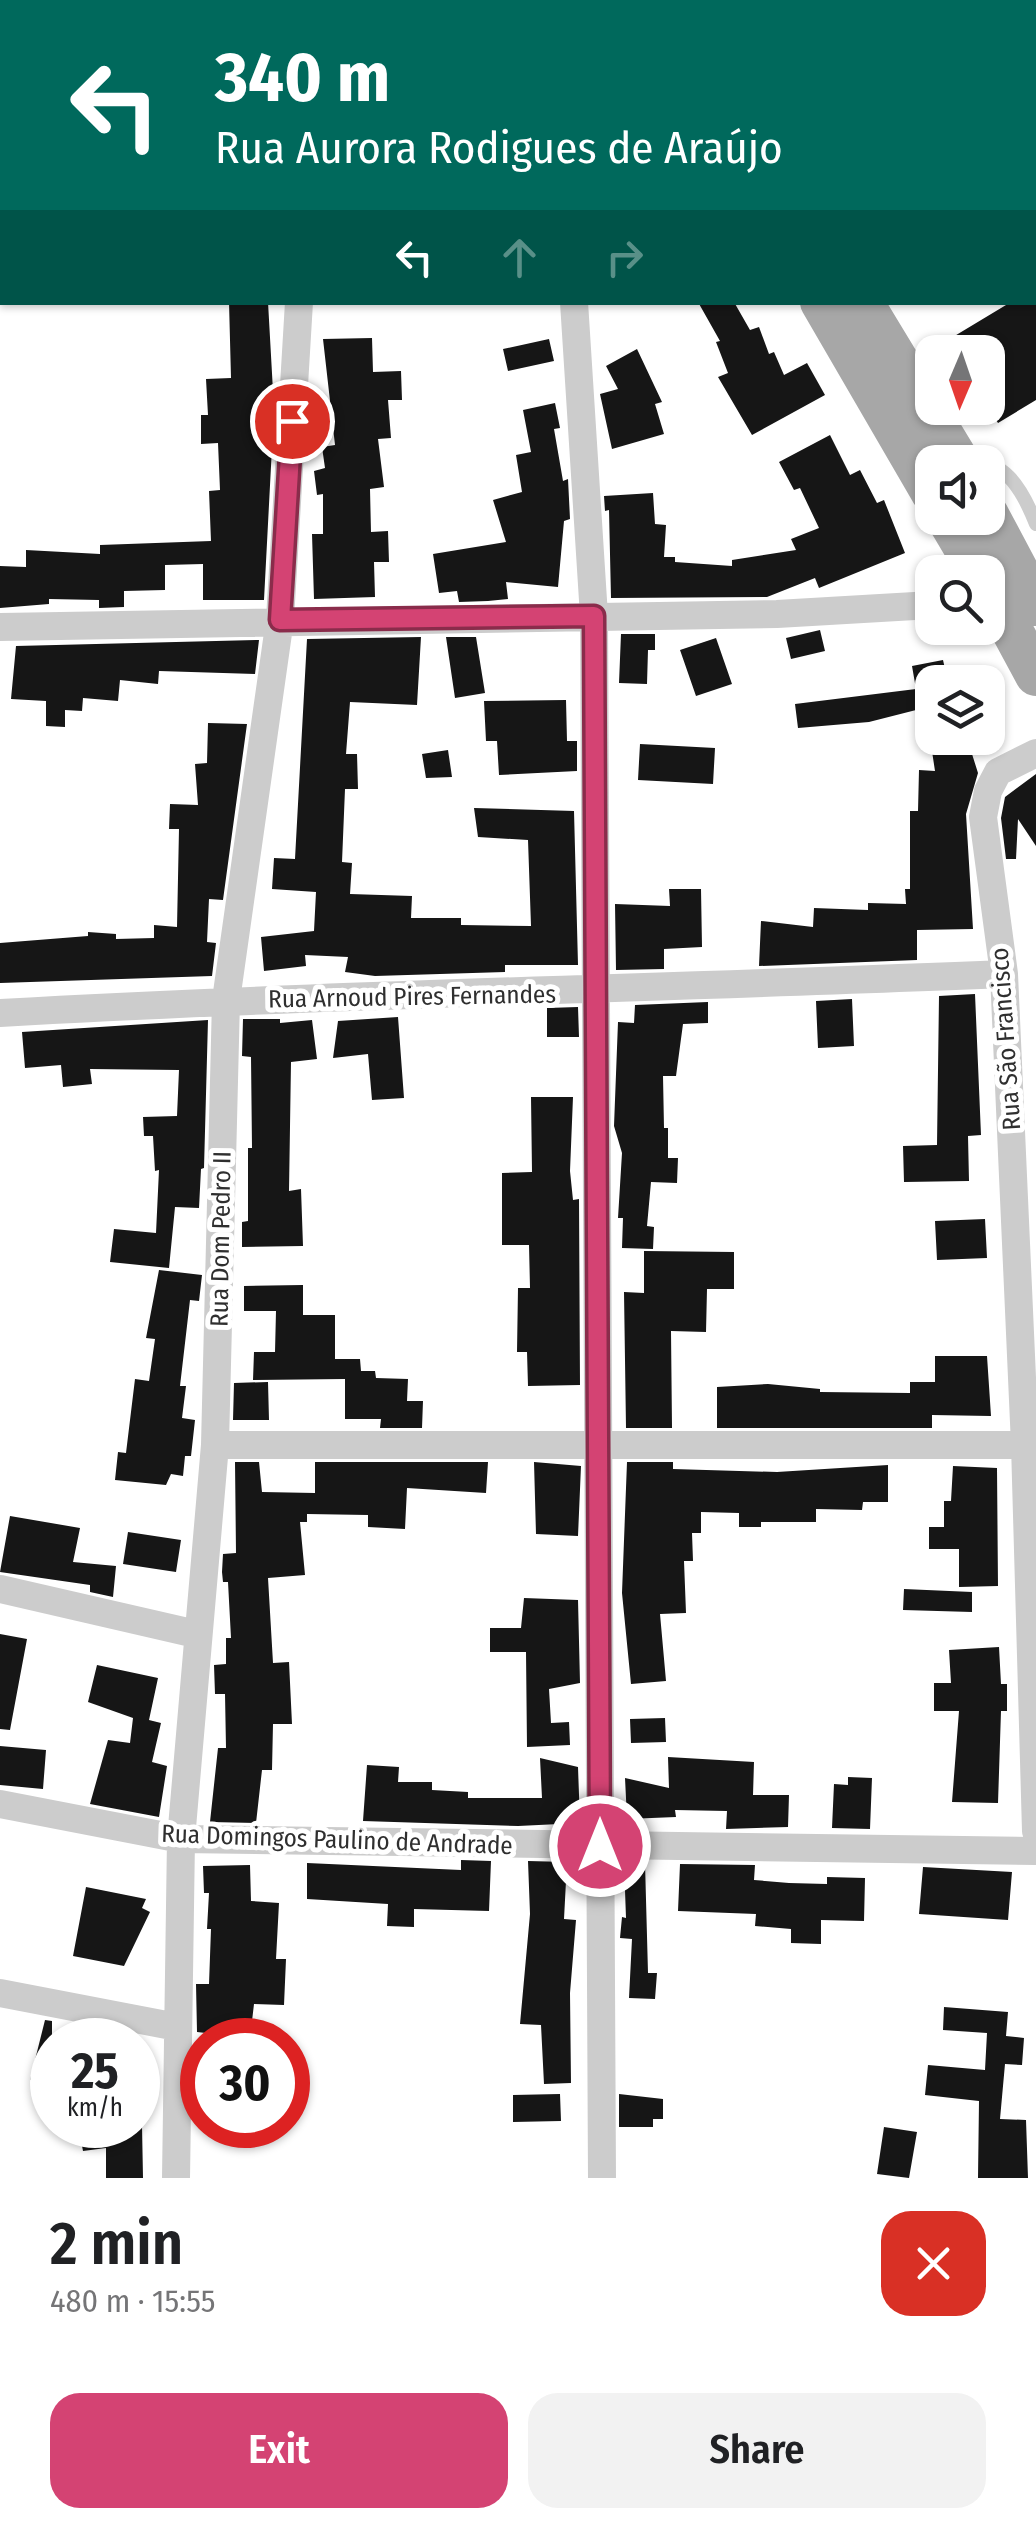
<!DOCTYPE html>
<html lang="en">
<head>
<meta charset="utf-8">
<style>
  :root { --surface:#fff; --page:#f2f2f2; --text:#202124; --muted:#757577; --accent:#d44373 }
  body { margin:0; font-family:"Fira Sans Condensed",sans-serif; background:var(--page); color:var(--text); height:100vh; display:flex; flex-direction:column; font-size:38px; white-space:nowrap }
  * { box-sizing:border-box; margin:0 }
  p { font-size:32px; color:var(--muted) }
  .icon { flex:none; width:55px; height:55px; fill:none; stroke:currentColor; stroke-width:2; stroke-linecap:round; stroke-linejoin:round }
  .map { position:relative; height:2178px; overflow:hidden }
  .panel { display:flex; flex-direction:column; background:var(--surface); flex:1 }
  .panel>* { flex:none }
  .top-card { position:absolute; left:0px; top:0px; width:1038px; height:305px; box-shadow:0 2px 8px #0004; background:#00695c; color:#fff; overflow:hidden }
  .needle { width:65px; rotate:182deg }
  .controls { position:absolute; left:915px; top:335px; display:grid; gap:20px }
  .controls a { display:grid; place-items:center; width:90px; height:90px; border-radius:20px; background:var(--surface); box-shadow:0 2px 8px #0004; font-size:50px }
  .speed { position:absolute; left:30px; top:2018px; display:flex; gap:20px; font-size:50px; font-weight:700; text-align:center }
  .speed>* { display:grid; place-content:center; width:130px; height:130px; border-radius:50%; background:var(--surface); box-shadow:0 2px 8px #0004; line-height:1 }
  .speed small { font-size:25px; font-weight:400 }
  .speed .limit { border:15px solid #d22; background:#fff; color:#111 }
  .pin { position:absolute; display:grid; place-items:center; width:85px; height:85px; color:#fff; margin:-42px; border:5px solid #fff; border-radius:50%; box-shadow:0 2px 10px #0007 }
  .me { position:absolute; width:110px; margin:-55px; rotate:0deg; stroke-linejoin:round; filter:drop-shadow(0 0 8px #0008) }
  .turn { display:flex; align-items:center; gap:35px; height:210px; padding:0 50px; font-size:45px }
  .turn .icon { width:130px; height:130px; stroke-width:2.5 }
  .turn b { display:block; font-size:70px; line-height:85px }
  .lanes { display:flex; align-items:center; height:95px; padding:0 50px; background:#0003; justify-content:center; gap:50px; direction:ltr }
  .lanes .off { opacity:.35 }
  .round { display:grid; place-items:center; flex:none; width:105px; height:105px; border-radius:30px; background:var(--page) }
  .overview { display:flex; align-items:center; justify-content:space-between; height:170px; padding:0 50px }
  h1 { font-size:60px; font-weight:600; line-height:75px }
  .action { display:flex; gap:20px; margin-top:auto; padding:20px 50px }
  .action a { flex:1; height:115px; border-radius:30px; background:var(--accent); color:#fff; font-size:40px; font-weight:600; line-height:115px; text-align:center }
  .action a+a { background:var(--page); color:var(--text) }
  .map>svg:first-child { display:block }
</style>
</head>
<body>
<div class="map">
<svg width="1036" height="2178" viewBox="0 0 1036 2178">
  <rect width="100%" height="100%" fill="#fff"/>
  <path fill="#161616" d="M 229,302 L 268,302 L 274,409 L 264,600 L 203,600 L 203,564 L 165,565 L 165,590 L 124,591 L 124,607 L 99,608 L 99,600 L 49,599 L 49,604 L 0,608 L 0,566 L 26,567 L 26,550 L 100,554 L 100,545 L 211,541 L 209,491 L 220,490 L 218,443 L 201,444 L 201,415 L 208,415 L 206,379 L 231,378 Z
    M 698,302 L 734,302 L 750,330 L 759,327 L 769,354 L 774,352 L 784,375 L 807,363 L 825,395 L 752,435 L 718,377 L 728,373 L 716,342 L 720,341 Z
    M 1011,302 L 1036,302 L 1036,400 L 998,423 L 988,407 L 988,352 L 928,352 Z
    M 372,338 L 373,372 L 401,371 L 402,400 L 388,400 L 391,438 L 378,439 L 384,487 L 370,489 L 371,532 L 388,531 L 389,562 L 374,562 L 375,597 L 314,599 L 312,534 L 323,534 L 323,494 L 317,495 L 314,471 L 325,468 L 322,447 L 335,445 L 323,339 Z
    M 549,339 L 554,361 L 508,371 L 503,349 Z
    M 637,349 L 662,402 L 655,404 L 664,434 L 612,449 L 600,394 L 618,389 L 606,366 Z
    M 555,403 L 560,428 L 554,429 L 563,481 L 568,479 L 570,519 L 564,521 L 558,587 L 506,582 L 508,599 L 488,601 L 459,602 L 457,591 L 439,593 L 433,554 L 506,542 L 493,500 L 522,492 L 516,455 L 531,452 L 523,410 Z
    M 830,435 L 850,475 L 860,470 L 877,503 L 884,500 L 905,553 L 819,588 L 815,578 L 767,597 L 611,598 L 609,510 L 605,511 L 604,496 L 653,493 L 655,524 L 666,525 L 664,557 L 675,557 L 675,562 L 732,566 L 732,560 L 796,550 L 791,539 L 819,528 L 800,488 L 794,490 L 779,462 Z
    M 820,630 L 825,651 L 791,659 L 786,638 Z
    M 621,634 L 655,634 L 655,650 L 648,650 L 647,684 L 619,683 Z
    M 421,637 L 417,705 L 350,702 L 346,754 L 357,754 L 358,789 L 345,789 L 342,862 L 352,863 L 350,894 L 412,896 L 411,918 L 461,918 L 461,925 L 531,926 L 528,840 L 478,837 L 474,808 L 574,811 L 578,965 L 505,965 L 505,972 L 375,976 L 345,972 L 348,957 L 305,955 L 306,966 L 264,971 L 261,937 L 314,931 L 316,892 L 272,889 L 274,858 L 295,859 L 307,639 Z
    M 446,637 L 476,637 L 485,693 L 455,698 Z
    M 716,638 L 732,684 L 696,696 L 680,650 Z
    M 259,640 L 255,674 L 159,671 L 158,684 L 120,680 L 118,701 L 83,698 L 82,711 L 65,710 L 65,727 L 46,726 L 46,701 L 11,699 L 16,646 Z
    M 943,660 L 948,682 L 932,682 L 932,723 L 923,724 L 920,709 L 869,722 L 798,728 L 795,704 L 916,689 L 912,666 Z
    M 566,700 L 567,741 L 577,741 L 577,771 L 499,775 L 497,741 L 486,741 L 484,701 Z
    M 208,723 L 247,724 L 223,900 L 209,899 L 207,942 L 216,943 L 212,976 L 0,983 L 0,943 L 88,936 L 88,932 L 116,934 L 116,939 L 154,938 L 154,925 L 177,927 L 179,829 L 169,829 L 170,804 L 198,805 L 195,764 L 207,763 Z
    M 930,738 L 967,738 L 978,773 L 966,814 L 973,929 L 917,930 L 917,960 L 759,966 L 761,921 L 813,927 L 814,908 L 868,910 L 868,903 L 906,904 L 905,889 L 910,889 L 910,811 L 918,811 L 919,770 L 935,771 Z
    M 640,744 L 715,748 L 713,784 L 638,780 Z
    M 448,750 L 452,777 L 426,778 L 422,754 Z
    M 1036,774 L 1036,846 L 1018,819 L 1016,859 L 1006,859 L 1001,818 L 1005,797 Z
    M 669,889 L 701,889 L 702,947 L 664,949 L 664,969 L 616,970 L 615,904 L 670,906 Z
    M 975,994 L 981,1135 L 968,1136 L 969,1181 L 904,1182 L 903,1146 L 937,1145 L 939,996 Z
    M 852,999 L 854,1046 L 818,1048 L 816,1001 Z
    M 708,1002 L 708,1023 L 683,1024 L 676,1076 L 663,1076 L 664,1128 L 668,1128 L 668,1158 L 678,1158 L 677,1183 L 651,1182 L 647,1226 L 654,1227 L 653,1249 L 622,1248 L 623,1218 L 618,1218 L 622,1153 L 614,1126 L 618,1022 L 634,1023 L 635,1005 Z
    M 578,1007 L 579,1037 L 547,1037 L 547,1008 Z
    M 398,1017 L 404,1098 L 372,1100 L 368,1054 L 333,1058 L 338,1021 Z
    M 243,1019 L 280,1019 L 280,1023 L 312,1020 L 317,1059 L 291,1062 L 289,1191 L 301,1189 L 303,1246 L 242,1247 L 242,1222 L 248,1221 L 248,1148 L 252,1148 L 251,1057 L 242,1056 Z
    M 208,1020 L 204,1168 L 201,1169 L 199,1208 L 175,1207 L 169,1268 L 110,1262 L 114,1229 L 156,1233 L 159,1170 L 155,1171 L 153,1136 L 144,1136 L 143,1117 L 177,1116 L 179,1070 L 90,1069 L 92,1084 L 63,1087 L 61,1065 L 25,1068 L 22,1032 Z
    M 531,1097 L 573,1097 L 570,1171 L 573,1200 L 579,1199 L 580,1385 L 528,1386 L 527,1352 L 517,1352 L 518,1288 L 530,1288 L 529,1245 L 502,1245 L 502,1173 L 532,1172 Z
    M 985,1219 L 987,1258 L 937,1260 L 935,1221 Z
    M 644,1251 L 734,1252 L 734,1289 L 707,1289 L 706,1332 L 671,1331 L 672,1428 L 626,1428 L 624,1292 L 644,1293 Z
    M 159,1270 L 202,1275 L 199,1301 L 190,1300 L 180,1386 L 186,1386 L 182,1418 L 195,1420 L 191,1456 L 185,1456 L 183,1476 L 171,1474 L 166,1485 L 115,1480 L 118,1452 L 126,1453 L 135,1379 L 149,1381 L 155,1339 L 146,1338 Z
    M 303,1285 L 303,1315 L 335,1315 L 335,1359 L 360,1359 L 361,1371 L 375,1371 L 376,1378 L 408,1379 L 407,1401 L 423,1401 L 422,1428 L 380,1428 L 381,1419 L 345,1419 L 345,1379 L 253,1380 L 254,1352 L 275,1352 L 276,1311 L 244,1311 L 244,1286 Z
    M 935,1356 L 987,1356 L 991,1416 L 932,1415 L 932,1428 L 717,1428 L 717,1387 L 768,1384 L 820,1389 L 820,1392 L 910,1393 L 910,1382 L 935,1382 Z
    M 268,1382 L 269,1420 L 233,1420 L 234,1383 Z
    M 235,1462 L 259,1462 L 262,1492 L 315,1493 L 315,1462 L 488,1462 L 486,1493 L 407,1488 L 405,1529 L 368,1527 L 368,1515 L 307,1514 L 307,1522 L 300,1522 L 305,1575 L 268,1578 L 273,1663 L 289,1662 L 292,1724 L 273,1724 L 272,1770 L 262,1770 L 256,1823 L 210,1822 L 218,1748 L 226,1748 L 225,1694 L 215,1694 L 214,1665 L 226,1664 L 226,1638 L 231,1638 L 228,1582 L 223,1582 L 222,1572 L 223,1554 L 236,1553 Z
    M 534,1462 L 581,1466 L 578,1536 L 536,1534 Z
    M 627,1462 L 673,1462 L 673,1469 L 777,1472 L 888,1465 L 888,1502 L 863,1502 L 862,1510 L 816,1509 L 816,1522 L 761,1522 L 761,1527 L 739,1527 L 739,1513 L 701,1512 L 701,1533 L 692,1533 L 693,1561 L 684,1561 L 686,1613 L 660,1614 L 666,1681 L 631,1684 L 622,1593 Z
    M 953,1466 L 997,1468 L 998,1586 L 959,1587 L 959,1549 L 929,1549 L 929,1527 L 944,1527 L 944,1501 L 951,1501 Z
    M 10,1516 L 80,1528 L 73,1562 L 116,1566 L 113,1597 L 90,1592 L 90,1585 L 0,1572 Z
    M 128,1532 L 181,1540 L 176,1572 L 123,1564 Z
    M 904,1589 L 972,1592 L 972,1612 L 903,1610 Z
    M 524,1598 L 578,1600 L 580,1683 L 549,1689 L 551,1723 L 569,1722 L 570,1745 L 527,1747 L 526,1652 L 490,1652 L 490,1628 L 521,1628 Z
    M 0,1634 L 27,1639 L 10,1730 L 0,1729 Z
    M 999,1647 L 1001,1684 L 1007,1684 L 1007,1711 L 1001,1711 L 998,1803 L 952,1802 L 959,1711 L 934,1711 L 934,1683 L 951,1683 L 949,1650 Z
    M 97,1665 L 158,1678 L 149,1720 L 161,1723 L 152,1762 L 167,1766 L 159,1817 L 90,1804 L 108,1740 L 130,1743 L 133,1718 L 88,1702 Z
    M 665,1718 L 666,1742 L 631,1743 L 630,1719 Z
    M 0,1746 L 46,1750 L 43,1789 L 0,1785 Z
    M 668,1757 L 754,1762 L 753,1795 L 789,1795 L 788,1827 L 726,1829 L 727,1811 L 675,1810 L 676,1817 L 627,1819 L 625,1778 L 669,1788 Z
    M 540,1758 L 578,1767 L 580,1823 L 518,1826 L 363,1821 L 367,1765 L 399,1767 L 398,1782 L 432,1782 L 432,1790 L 468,1792 L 468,1798 L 542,1798 Z
    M 848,1777 L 872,1778 L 870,1829 L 832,1828 L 834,1784 L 848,1785 Z
    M 461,1860 L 491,1861 L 489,1911 L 414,1909 L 414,1927 L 387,1926 L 388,1904 L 307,1899 L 307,1863 L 461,1870 Z
    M 528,1861 L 567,1862 L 564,1919 L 576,1920 L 570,1993 L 571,2083 L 544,2084 L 541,2025 L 520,2024 L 530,1914 Z
    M 624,1863 L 645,1863 L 648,1973 L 657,1973 L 655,1999 L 629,1998 L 632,1939 L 620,1938 L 622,1917 L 626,1918 Z
    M 680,1864 L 755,1865 L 754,1880 L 789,1883 L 827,1884 L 827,1877 L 865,1878 L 864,1921 L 821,1920 L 821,1944 L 791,1943 L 791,1929 L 755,1926 L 756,1914 L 678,1911 Z
    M 250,1865 L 251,1901 L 279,1903 L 276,1959 L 286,1959 L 284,2005 L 254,2004 L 250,2038 L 197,2032 L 196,1984 L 209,1984 L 211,1929 L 207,1929 L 209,1893 L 204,1893 L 203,1866 Z
    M 923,1867 L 1012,1872 L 1008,1920 L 919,1914 Z
    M 86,1887 L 146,1899 L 142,1908 L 150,1912 L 124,1966 L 73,1956 Z
    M 944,2007 L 1008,2012 L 1006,2036 L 1024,2038 L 1022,2065 L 1005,2064 L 1000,2119 L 1026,2120 L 1028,2178 L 978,2178 L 979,2101 L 925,2095 L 928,2065 L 985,2070 L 987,2033 L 943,2030 Z
    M 45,2020 L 52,2021 L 52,2085 L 30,2080 Z
    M 560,2094 L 561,2121 L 513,2122 L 513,2095 Z
    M 619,2094 L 663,2099 L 663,2119 L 653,2119 L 653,2127 L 619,2127 Z
    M 78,2125 L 142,2125 L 143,2178 L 106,2178 L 106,2148 L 83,2151 Z
    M 884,2127 L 917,2132 L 909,2178 L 877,2174 Z"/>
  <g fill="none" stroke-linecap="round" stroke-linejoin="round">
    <path stroke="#ccc" stroke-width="14" d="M 961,451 C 1006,466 1019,481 1036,524"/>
    <path stroke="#ccc" stroke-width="28" d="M 309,2 L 309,0
      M 1035,158 L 1036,160
      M 0,213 L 2,213
      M 574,302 L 594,616 L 602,2178
      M 0,627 L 777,614 L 932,605
      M 1036,753 L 998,772 L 988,791 L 983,817 L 1004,974 L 1025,1445 L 1036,1831
      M 0,1013 C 334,994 669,988 1004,974
      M 215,1445 L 1036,1445
      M 0,1589 L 196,1634
      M 0,1804 L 181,1839 L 1036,1851
      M 0,1993 L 177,2027
      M 176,2178 L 181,1839 L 215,1445 L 226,1000 L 280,619 L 299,302"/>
    <path stroke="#a7a7a7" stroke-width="42" d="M 633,0 L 634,2
      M 670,0 L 671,2
      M 821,302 L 932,493
      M 862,302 L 959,462
      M 988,515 L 1036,605
      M 947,518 L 979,572
      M 988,586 L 1036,675"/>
  </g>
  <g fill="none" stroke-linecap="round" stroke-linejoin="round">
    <g stroke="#8a2c4b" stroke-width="25">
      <path id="route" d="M 292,421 L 280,620 L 594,616 L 600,1846"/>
    </g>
    <use href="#route" stroke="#d44373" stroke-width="18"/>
  </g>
  <g text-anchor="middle" stroke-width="10" stroke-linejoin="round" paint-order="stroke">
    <g font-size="25" fill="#2f2f2f" stroke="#fff">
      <text transform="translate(412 996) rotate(-1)" y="9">Rua Arnoud Pires Fernandes</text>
      <text transform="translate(1005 1039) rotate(-94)" y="9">Rua São Francisco</text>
      <text transform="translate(220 1239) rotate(-89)" y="9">Rua Dom Pedro II</text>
      <text transform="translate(337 1839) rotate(2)" y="9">Rua Domingos Paulino de Andrade</text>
    </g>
  </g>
</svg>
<div class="controls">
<a><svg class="needle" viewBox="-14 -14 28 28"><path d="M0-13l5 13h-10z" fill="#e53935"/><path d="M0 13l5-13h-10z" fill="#757577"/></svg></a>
<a><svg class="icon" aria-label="sound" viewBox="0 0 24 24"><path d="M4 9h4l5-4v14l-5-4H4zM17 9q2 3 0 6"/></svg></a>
<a><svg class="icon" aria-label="search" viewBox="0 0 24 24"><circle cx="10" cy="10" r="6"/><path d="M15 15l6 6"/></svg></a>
<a><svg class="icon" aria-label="layers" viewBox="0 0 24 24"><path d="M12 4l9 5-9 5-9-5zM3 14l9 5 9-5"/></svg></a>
</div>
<div class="speed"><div>25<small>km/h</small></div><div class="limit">30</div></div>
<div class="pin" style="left:292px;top:421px;background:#d93025"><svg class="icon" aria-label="arrive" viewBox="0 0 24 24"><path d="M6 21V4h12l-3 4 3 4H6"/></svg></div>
<svg class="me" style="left:600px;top:1846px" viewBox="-20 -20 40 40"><circle r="17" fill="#d44373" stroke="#fff" stroke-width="3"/><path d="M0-11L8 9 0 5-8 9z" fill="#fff"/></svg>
<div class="top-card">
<div class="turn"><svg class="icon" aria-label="left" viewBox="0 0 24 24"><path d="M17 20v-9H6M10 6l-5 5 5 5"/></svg><div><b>340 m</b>Rua Aurora Rodigues de Araújo</div></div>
<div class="lanes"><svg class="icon" aria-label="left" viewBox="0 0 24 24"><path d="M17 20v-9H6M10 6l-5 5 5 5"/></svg><svg class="icon off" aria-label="ahead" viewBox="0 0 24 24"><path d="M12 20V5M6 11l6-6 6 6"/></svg><svg class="icon off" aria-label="right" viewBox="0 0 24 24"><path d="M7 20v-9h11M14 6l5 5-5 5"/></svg></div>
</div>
</div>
<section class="panel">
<div class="overview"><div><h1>2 min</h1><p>480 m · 15:55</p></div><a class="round" style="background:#d93025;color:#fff"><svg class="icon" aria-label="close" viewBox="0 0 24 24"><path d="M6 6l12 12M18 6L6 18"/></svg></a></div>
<div class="action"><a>Exit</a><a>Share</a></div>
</section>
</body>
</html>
